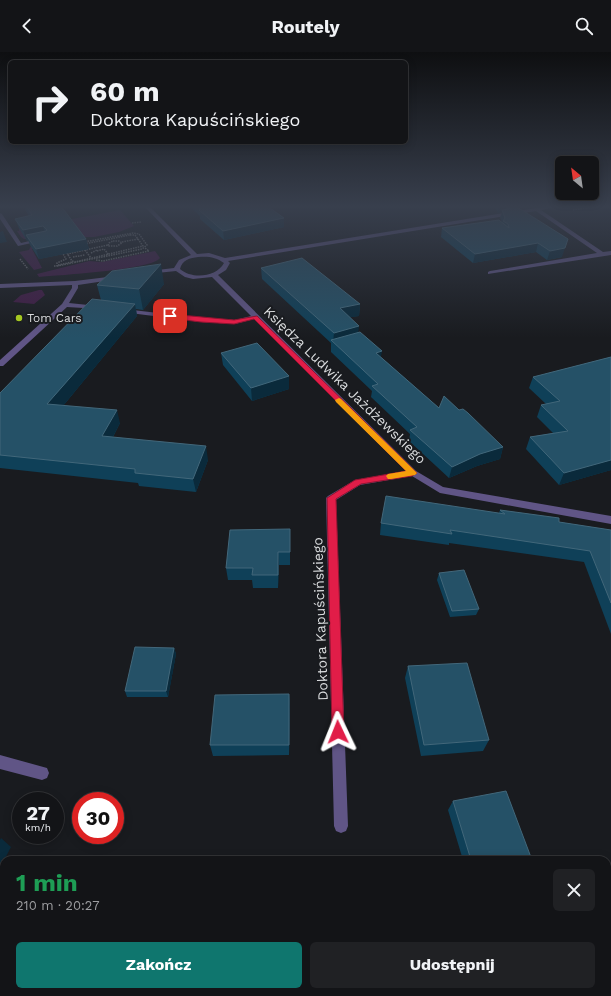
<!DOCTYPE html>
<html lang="pl">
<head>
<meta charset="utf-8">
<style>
  :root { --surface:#131417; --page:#202124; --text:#f1f3f6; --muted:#9d9ea1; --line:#323336; --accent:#0f766e }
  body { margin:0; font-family:"Work Sans",sans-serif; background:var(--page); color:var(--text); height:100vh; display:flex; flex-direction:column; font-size:15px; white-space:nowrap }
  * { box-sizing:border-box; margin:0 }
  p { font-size:13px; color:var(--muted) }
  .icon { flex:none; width:22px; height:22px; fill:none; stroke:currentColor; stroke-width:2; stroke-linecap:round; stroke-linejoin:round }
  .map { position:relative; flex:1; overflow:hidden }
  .details { position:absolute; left:0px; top:804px; width:611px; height:140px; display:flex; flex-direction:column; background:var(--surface); border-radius:12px 12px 0 0; box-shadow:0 2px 10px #0003,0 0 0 1px var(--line) }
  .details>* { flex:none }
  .top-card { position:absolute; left:8px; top:8px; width:400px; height:84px; border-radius:6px; box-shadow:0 2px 10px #0003,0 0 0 1px var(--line); background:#131417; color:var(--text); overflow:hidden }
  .needle { width:26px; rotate:331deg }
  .fabs { position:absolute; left:555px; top:104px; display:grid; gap:8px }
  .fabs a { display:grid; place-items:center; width:44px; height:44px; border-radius:6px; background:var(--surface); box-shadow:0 2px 10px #0003,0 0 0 1px var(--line); font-size:20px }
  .speed { position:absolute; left:12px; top:740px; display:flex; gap:8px; font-size:20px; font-weight:700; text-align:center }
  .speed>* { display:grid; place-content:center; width:52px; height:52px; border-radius:50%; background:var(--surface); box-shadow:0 2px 10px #0003,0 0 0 1px var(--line); line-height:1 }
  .speed small { font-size:10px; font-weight:400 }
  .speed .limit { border:6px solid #d22; background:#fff; color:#111 }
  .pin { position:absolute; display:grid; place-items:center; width:34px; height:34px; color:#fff; margin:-17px; border-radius:8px; box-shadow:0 2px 6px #0006 }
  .me { position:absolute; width:44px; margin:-22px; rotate:358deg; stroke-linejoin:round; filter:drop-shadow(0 0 3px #0008) }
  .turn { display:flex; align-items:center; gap:14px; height:84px; padding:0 16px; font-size:18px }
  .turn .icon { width:52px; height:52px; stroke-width:2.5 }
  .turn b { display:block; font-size:28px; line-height:34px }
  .round { display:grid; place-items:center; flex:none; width:42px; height:42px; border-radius:6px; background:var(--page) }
  .headline { display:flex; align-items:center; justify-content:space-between; height:68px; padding:0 16px }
  h1 { font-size:24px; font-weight:700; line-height:30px; color:#1e9e55 }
  .button { display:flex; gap:8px; margin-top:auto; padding:8px 16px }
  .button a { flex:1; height:46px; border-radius:6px; background:var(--accent); color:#fff; font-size:16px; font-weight:700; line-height:46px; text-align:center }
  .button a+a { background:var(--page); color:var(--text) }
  header { display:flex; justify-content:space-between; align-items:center; height:52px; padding:0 16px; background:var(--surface); font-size:18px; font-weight:700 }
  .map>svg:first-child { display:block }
</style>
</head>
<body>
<header><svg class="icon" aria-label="back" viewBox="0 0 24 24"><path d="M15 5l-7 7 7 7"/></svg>Routely<svg class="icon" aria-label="search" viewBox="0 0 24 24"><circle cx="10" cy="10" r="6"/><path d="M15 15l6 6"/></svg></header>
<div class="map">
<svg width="611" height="944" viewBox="0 0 611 944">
  <rect width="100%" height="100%" fill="#191b1f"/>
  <path fill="#401c45" d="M 120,158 L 134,174 L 119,180 L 94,185 L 84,185 L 76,189 L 32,197 L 42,216 L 34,218 L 19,200 L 29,198 L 31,194 L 56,188 L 24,187 L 21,185 L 17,179 L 19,179 L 19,177 Z
    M 155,199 L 160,206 C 151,218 59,223 39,225 L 37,222 L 89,209 L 102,210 Z
    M 39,238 L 42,238 L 45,243 L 34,252 L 13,250 L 21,243 Z"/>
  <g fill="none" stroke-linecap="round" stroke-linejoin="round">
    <path stroke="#6b6d70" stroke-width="1.5" stroke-dasharray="1.5 1" stroke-linecap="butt" d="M 573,158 L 596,154
      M 132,171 L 141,170
      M 130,183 L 135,183 L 143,194 L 75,210 L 72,209 L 65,198 L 69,195 Z
      M 113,189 L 119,189 L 122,191 L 117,194 L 108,194 L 109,191 Z
      M 122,190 L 138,187
      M 85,198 L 91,206
      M 97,199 L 104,197 L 109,203
      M 91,201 L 97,198
      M 67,202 L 108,193
      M 73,205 L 85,203
      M 20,207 L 28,217
      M 96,208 L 103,209 L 149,199 L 145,196
      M 58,213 L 72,210
      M 54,214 L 57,214 L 57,211 L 66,207 L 62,200
      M 57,214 L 142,197 L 147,193 L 139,182 L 133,181 L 84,190"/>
    <path fill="#605586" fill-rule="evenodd" d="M 144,154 L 149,154 L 197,202 L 209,201 L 225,206 L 548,154 L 560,154 L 541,158 L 603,200 L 611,199 L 611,203 L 488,222 L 488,220 L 490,219 L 597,201 L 536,159 L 228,209 L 230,211 L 226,218 L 218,223 L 416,419 L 443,435 L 611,464 L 611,472 L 440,441 L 412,424 L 360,433 L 336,448 L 348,774 L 346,779 L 341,781 L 336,779 L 334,774 L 326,446 L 328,444 L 355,428 L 406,419 L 254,267 L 235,272 L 201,270 L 122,260 L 121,259 L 124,257 L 201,266 L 235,268 L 251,264 L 212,225 L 193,227 L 185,225 L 176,219 L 147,222 L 147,220 L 149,219 L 174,216 L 179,208 L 191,203 ZM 198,205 C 208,204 216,205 224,211 C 216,226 191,227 180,217 C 182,208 190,206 198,205 Z
      M 0,161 L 2,162 L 21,191 L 42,186 L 45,188 L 18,194 L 0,167 Z
      M 116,224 L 118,225 L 118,227 L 78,233 L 78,236 L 69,251 L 98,254 L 100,255 L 100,257 L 67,255 L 3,314 L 0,314 L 0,308 L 62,252 L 72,236 L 72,233 L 0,236 L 0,232 L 75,229 Z
      M 0,703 L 47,716 L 49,721 L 47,726 L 42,728 L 0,717 Z"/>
  </g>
  <path fill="#0f4058" d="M 23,154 L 61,154 L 86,187 L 89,197 L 39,207 L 30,193 L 28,188 L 27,189 L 19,176 L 15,167 L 29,164 Z
    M 189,154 L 267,154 L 284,166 L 284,175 L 224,188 L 200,167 L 200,164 Z
    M 495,154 L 508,154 L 508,157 L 562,205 L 547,208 L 536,200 L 473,211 L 441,185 L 442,176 L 502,170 L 500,166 L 502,160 L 498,161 Z
    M 604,154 L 611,154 L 611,158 Z
    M 261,216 L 360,252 L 359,264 L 350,265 L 358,281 L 381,305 L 439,356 L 459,358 L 503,395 L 500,407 L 477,414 L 449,426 L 409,389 L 410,382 L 371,345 L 372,339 L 331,300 L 331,291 L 262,227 Z
    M 164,232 L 143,258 L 136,257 L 137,264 L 63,354 L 120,371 L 113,385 L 208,408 L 196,440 L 139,434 L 138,431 L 0,416 L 0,341 L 101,248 L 97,233 Z
    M 221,301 L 289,337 L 252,349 L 223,313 Z
    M 611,305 L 611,418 L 559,433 L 526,397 L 530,385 L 553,381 L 537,365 L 541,353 L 546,352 L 529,336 L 533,325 Z
    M 500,458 L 559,470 L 611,478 L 611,582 L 584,510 L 449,491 L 449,493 L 380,483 L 381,471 L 499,461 Z
    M 290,477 L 290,513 L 279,513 L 278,536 L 253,536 L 252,528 L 228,528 L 226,516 Z
    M 439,521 L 479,557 L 476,563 L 450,565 L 437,528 Z
    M 174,596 L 176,602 L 168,645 L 127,645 L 125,639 Z
    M 408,614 L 489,688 L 483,699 L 421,704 L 405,626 Z
    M 289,642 L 290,654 L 289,703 L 213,704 L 210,693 Z
    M 453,749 L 532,808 L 463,808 L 448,758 Z"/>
  <path fill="#0a2a3b" d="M 499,154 L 508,154 L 507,159 L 502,158 L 502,160 L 498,161 Z
    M 284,166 L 284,175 L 224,188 L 223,179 Z
    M 43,174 L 46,185 L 26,183 L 28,188 L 27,189 L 23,178 Z
    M 3,179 L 7,190 L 0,191 L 0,180 Z
    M 86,187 L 89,197 L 39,207 L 36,197 Z
    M 538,191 L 536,200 L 473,211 L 475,202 Z
    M 565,196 L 562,205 L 547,208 L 550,199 Z
    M 161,212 L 164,232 L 143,258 L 139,237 Z
    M 135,252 L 137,264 L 53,366 L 47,352 Z
    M 360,252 L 359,264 L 340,267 L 340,256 Z
    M 359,274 L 358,285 L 333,290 L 334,281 Z
    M 382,299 L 380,310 L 376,301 Z
    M 289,324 L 289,337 L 252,349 L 251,336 Z
    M 117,358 L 120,371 L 106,398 L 102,384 Z
    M 206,394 L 208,408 L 196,440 L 193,427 Z
    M 503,395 L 500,407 L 477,414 L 449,426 L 452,415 L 480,402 Z
    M 611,408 L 611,418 L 559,433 L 564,421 Z
    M 278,500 L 279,513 L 278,536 Z
    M 174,596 L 176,602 L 168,645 L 166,639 Z
    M 289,642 L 290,654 L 289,703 Z
    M 1,786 L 11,795 L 0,816 L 0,788 Z"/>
  <path fill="#255167" stroke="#42677a" d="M 26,154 L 61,154 L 86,187 L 36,197 L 26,183 L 46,179 L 47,178 L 43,174 L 23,178 L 15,167 L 32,163 Z
    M 197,154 L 267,154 L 284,166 L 223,179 L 199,158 L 201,157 Z
    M 517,155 L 568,187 L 565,196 L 550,199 L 538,191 L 475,202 L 442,176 L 499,168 L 509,176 L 508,172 L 503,169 L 505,166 L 502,158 Z
    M 302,206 L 360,252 L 340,256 L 359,274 L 334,281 L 261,216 Z
    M 161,212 L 139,237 L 97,233 L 112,219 Z
    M 92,247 L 135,252 L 47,352 L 117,358 L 102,384 L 206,394 L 193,427 L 135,421 L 135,417 L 0,403 L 0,341 Z
    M 360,280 L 382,299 L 376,301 L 439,356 L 444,344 L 459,358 L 463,357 L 468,361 L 503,395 L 480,402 L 452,415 L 410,378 L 417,375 L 372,334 L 378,332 L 331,288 Z
    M 257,291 L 289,324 L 251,336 L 221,301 Z
    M 611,305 L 611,408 L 564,421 L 530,385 L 568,379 L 541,353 L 560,349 L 533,325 Z
    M 386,444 L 505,462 L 500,458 L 559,466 L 559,470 L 611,478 L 611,551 L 590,499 L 450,478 L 452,482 L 381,471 Z
    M 290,477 L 290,500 L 278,500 L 278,523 L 252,523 L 253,516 L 226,516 L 230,478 Z
    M 464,518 L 479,557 L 452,559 L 439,521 Z
    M 135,595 L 174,596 L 166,639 L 125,639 Z
    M 467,611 L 489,688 L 424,693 L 408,614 Z
    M 289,642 L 289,693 L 210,693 L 215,643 Z
    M 506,739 L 532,808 L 471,808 L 453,749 Z"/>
  <linearGradient id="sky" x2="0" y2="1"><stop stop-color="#0e0f11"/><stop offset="0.54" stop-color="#383f4d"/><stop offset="1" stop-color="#383f4d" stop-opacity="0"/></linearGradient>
  <rect width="611" height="286" fill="url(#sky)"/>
  <path fill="#e11d48" stroke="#92132f" d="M 170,262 L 234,268 L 257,264 L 417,421 L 412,424 L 361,432 L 336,447 L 344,680 L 342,684 L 338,686 L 334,684 L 332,680 L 327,446 L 355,428 L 406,419 L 254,267 L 234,272 L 201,270 L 168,266 L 167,264 Z"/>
  <path fill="#f59e0b" d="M 339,346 L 341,347 L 415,419 L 417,421 L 415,423 L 391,427 L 388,427 L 386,424 L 388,422 L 406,419 L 336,350 L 335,348 Z"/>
  <circle fill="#a5c822" stroke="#191b1f" stroke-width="1.5" cx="19" cy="266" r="4"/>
  <g text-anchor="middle" stroke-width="4" stroke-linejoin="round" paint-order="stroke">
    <g font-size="12" fill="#dbdddf" stroke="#191b1f" text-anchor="start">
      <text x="27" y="270">Tom Cars</text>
    </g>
    <g font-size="14" fill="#dbdddf" stroke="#191b1f">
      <text transform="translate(345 333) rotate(44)" y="5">Księdza Ludwika Jażdżewskiego</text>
      <text transform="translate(320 567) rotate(-92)" y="5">Doktora Kapuścińskiego</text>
    </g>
  </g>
</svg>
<div class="fabs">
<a><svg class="needle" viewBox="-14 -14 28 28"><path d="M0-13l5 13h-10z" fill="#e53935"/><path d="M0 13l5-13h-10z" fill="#9d9ea1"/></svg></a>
</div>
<div class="speed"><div>27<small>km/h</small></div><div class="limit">30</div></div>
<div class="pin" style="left:170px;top:264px;background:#d93025"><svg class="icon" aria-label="arrive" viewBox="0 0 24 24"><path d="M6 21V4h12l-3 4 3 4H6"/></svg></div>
<svg class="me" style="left:338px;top:680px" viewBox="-20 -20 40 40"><path d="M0-17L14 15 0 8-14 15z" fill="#e11d48" stroke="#fff" stroke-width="4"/></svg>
<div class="top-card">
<div class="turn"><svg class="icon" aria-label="right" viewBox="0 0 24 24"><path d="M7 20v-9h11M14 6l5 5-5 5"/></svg><div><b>60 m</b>Doktora Kapuścińskiego</div></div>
</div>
<section class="details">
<div class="headline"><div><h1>1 min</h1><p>210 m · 20:27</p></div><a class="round"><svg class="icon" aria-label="close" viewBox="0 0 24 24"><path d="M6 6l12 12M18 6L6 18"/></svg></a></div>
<div class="button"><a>Zakończ</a><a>Udostępnij</a></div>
</section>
</div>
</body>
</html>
